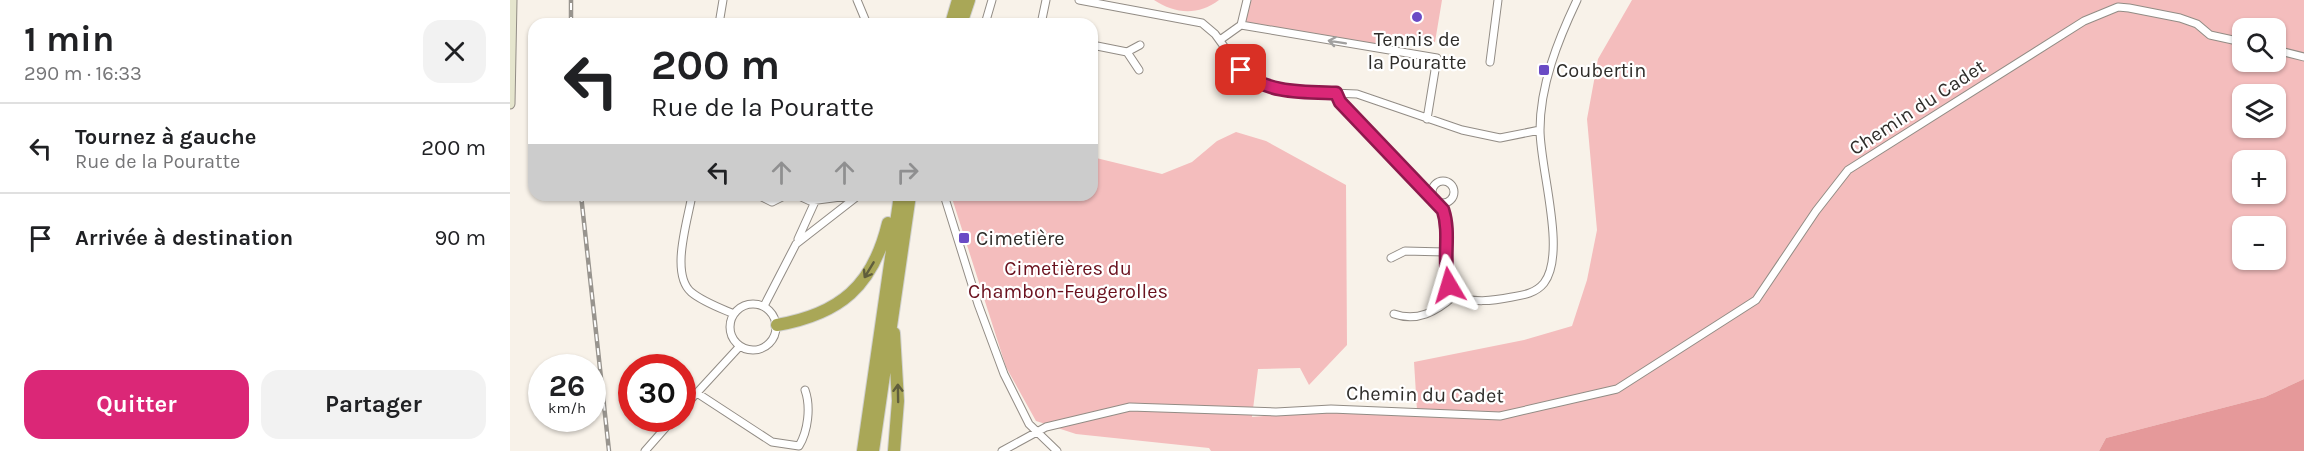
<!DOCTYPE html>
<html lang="fr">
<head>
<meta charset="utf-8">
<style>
  :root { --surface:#fff; --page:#f2f2f2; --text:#202124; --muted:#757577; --line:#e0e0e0; --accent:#db2777 }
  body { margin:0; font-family:Karla,sans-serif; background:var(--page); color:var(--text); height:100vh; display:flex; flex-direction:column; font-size:22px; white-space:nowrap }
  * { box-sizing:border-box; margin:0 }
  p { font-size:20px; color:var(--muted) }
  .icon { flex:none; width:33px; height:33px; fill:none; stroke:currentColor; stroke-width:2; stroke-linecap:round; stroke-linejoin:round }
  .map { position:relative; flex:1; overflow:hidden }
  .drawer { display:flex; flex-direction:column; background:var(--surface); width:510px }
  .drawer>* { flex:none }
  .banner { position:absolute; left:18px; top:18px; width:570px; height:183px; border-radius:18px; box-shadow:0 2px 4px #0004; background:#fff; color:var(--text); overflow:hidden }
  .buttons { position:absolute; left:1722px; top:18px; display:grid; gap:12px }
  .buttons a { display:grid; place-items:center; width:54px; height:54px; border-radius:12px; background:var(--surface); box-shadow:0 2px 4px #0004; font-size:30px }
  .speed { position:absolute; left:18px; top:354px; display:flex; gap:12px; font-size:30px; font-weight:700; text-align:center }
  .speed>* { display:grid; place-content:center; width:78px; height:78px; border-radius:50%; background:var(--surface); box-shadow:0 2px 4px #0004; line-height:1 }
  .speed small { font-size:15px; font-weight:400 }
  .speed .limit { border:9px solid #d22; background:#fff; color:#111 }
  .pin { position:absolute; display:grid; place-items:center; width:51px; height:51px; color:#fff; margin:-26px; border-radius:12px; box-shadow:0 3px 9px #0006 }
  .me { position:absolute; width:66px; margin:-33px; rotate:353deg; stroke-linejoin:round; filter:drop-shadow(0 0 4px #0008) }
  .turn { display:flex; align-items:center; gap:21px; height:126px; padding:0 24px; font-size:27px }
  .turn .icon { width:78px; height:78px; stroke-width:2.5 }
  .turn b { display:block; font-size:42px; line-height:51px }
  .lanes { display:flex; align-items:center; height:57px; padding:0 24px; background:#0003; justify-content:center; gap:30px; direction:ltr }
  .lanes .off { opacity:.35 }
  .round { display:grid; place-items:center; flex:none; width:63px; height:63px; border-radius:18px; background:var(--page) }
  .overview { display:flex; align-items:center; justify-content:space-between; height:102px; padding:0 24px }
  h1 { font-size:36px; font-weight:700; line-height:45px }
  .cta { display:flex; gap:12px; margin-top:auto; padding:12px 24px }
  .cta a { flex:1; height:69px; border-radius:18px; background:var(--accent); color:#fff; font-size:24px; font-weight:700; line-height:69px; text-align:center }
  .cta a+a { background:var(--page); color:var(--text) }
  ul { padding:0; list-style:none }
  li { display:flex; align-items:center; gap:18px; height:90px; padding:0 24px; border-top:2px solid var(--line) }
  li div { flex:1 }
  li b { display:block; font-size:22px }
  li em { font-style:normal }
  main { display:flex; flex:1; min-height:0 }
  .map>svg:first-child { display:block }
</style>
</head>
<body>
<main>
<section class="drawer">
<div class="overview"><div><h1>1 min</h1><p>290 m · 16:33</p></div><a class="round"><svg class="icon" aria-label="close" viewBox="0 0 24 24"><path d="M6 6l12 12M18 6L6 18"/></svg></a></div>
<ul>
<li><svg class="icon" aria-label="left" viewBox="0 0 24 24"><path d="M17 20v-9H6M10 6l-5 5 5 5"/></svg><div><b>Tournez à gauche</b><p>Rue de la Pouratte</p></div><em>200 m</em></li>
<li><svg class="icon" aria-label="arrive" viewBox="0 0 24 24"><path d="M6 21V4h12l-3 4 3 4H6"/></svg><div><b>Arrivée à destination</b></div><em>90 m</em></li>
</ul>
<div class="cta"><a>Quitter</a><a>Partager</a></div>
</section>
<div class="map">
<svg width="1794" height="451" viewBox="0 0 1794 451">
  <rect width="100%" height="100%" fill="#f8f2e9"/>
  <path fill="#f4bdbd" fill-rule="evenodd" d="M 644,0 L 709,0 C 688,16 665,14 644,0 Z
    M 739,0 L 932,0 L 925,42 L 882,34 L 880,47 L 736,23 Z
    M 1122,0 L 1794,0 L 1794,379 L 1755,397 L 1596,438 L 1589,451 L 701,451 L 699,448 L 566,434 L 526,421 L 496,367 L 441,195 L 582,195 L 582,157 L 652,174 L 682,162 L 707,141 L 726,132 L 756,141 L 836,185 L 837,345 L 799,385 L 790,368 L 748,369 L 742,417 L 812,411 L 907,410 L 904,362 L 1014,340 L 1062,326 L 1077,280 L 1087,230 L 1077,119 L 1088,59 ZM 1732,28 L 1766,28 L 1766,62 L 1732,62 ZM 1732,94 L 1766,94 L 1766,128 L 1732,128 ZM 1732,160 L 1766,160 L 1766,194 L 1732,194 ZM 1732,226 L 1766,226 L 1766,260 L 1732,260 Z"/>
  <path fill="#e5999a" d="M 1794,379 L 1794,451 L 1589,451 L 1596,438 L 1755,397 Z"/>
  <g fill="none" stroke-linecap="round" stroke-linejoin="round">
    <g stroke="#928c85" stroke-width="9">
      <path id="street" d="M 347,0 L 357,24
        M 569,0 L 692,23 L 705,34 L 731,70 L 740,79 L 752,84 L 797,92 L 847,94 L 952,130 L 990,138 L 1030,130
        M 209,24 L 213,0
        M 475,24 L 482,0
        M 531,24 L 536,0
        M 731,25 L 927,58 L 917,119
        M 710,40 L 731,25 L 737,0
        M 582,45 L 617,52 L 629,70
        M 1766,50 L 1794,57
        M 617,52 L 630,45
        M 980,62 L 988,0
        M 826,93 L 830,102 L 924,199 C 946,227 929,262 944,296 C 926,312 907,322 884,314
        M922 192a11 11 0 1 1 22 0a11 11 0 1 1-22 0Z
        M 182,195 C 178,220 160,273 181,292 C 193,302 210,308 224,314
        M 248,195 L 262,202 L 276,195
        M 287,195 L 300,201 L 346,195
        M 434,195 L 468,304 L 494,374 L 519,424 L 547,451
        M 288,239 L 308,195
        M 881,258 L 895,251 L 935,252
        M 944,296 C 963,303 982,301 1002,297 C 1014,295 1026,293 1034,283 C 1057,253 1030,169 1030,130 C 1030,85 1048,40 1067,0
        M220 327a23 23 0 1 1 46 0a23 23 0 1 1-46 0Z
        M 254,306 L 286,244 L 349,195
        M 187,393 L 262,442 L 289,446 C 298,431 301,407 295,390
        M 172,409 L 230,346
        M 135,451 L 164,418
        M 492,451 L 536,427 L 620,407 L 766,412 L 821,409 L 990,416 L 1107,389 L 1246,300 L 1306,211 L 1338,170 L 1574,21 L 1608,7 L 1619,8 L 1670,18 L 1687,24 L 1700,35 L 1732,42"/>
    </g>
    <g stroke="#928c85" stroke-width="11">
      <path id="secondary" d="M 0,104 L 2,0"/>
    </g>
    <g stroke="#d1d1d0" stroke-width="14">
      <path id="highway" d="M 441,24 L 448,0
        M 451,24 L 459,0
        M 267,325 C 330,314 363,286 378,223
        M 384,333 L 388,401 L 384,451
        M 353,451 L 390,195
        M 363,451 L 400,195"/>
    </g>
    <use href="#street" stroke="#fff" stroke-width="7"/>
    <use href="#secondary" stroke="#e5e5cd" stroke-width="9"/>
    <use href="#highway" stroke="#a9a757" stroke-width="12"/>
    <g stroke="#98948e" stroke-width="4.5">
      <path id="rail" d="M 61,24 L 61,0
        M 71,195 L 99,451"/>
    </g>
    <use href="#rail" stroke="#fff" stroke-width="2" stroke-dasharray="7" stroke-linecap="butt"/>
  </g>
  <defs><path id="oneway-shaft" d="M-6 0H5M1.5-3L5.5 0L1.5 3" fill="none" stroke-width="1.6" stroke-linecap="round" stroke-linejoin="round" transform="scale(1.5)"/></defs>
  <use stroke="#a1a09f" href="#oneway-shaft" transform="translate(827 42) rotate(-171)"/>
  <g stroke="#605e3c">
    <use href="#oneway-shaft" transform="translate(359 270) rotate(121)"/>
    <use href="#oneway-shaft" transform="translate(388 393) rotate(-91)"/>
  </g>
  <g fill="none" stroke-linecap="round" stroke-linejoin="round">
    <g stroke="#8e194d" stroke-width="15">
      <path id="route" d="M 731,70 C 755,94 795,92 826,93 L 830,102 L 933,210 C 941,234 932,261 939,285"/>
    </g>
    <use href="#route" stroke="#db2777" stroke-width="10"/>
  </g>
  <g fill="#6a4bc5" stroke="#fff" stroke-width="2">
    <circle cx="907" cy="17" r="6"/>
    <rect x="1028" y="64" width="12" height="12" rx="3"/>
    <rect x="448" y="232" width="12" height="12" rx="3"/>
  </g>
  <g text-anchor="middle" stroke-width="4.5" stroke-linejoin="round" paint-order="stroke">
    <g font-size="20" fill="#2f2d2a" stroke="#fff" text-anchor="start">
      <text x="907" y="46" text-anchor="middle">Tennis de<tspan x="907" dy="23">la Pouratte</tspan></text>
      <text x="1046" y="77">Coubertin</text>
      <text x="466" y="245">Cimetière</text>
    </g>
    <g font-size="20" fill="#2f2d2a" stroke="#fff">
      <text transform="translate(1407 107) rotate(-33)" y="7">Chemin du Cadet</text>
      <text transform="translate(915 394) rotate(1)" y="7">Chemin du Cadet</text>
    </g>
    <g font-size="20" fill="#6a111e" stroke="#fff">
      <text x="558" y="275">Cimetières du<tspan x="558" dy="23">Chambon-Feugerolles</tspan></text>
    </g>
  </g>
</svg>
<div class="buttons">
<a><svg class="icon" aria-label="search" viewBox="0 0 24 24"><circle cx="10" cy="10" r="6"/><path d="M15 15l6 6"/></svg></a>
<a><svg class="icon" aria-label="layers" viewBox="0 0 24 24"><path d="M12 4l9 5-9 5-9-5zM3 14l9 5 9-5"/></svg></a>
<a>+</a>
<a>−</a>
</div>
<div class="speed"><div>26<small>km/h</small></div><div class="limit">30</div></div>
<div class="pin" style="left:731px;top:70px;background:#d93025"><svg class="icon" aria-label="arrive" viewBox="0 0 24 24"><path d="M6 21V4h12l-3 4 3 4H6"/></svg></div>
<svg class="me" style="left:939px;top:285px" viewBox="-20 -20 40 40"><path d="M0-17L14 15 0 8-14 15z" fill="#db2777" stroke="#fff" stroke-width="4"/></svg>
<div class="banner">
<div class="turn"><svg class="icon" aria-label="left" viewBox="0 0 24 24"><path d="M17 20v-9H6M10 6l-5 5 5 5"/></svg><div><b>200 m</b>Rue de la Pouratte</div></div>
<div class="lanes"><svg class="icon" aria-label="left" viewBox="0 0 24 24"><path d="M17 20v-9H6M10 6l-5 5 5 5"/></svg><svg class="icon off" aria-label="ahead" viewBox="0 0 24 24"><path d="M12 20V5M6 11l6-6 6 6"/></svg><svg class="icon off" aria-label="ahead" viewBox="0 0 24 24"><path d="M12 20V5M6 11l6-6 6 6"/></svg><svg class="icon off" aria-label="right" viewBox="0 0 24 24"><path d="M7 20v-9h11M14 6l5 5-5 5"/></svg></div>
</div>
</div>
</main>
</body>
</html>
